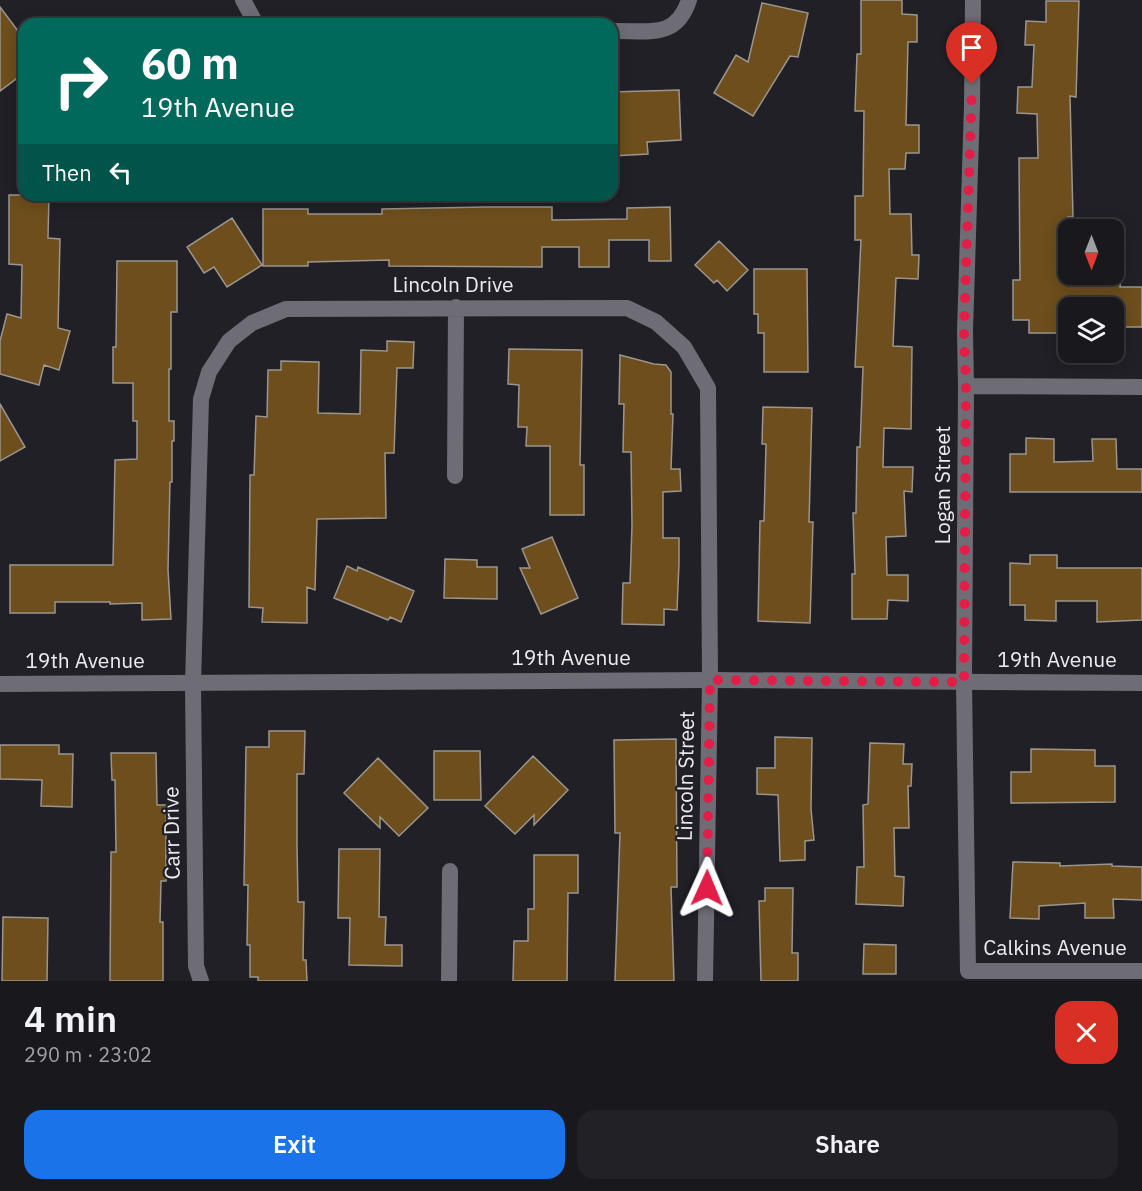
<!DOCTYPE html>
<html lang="en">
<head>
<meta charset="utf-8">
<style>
  :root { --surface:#19181d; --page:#222126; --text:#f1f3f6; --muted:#9fa0a4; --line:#37373b; --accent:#1a73e8 }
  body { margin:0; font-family:"IBM Plex Sans",sans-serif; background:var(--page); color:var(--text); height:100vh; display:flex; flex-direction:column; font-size:22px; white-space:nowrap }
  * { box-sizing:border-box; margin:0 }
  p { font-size:20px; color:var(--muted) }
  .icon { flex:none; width:33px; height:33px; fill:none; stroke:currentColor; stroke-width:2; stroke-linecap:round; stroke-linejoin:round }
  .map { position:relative; height:981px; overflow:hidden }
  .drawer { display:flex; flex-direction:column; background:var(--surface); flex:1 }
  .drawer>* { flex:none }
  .banner { position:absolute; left:18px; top:18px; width:600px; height:183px; border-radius:18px; box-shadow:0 3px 15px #0003,0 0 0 2px var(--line); background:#00695c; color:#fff; overflow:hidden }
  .needle { width:39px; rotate:180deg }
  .controls { position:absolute; left:1058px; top:219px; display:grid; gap:12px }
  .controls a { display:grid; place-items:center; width:66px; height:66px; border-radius:12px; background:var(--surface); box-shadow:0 3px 15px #0003,0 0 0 2px var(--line); font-size:30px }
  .pin { position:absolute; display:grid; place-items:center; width:51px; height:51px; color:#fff; margin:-62px -26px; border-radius:50% 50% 50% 0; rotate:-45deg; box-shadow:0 0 6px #0007 }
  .pin .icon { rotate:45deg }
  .me { position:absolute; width:66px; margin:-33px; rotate:1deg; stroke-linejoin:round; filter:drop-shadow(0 0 4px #0008) }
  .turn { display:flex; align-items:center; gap:21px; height:126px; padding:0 24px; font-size:27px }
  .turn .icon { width:78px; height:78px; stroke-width:2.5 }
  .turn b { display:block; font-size:42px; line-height:51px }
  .then { display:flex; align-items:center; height:57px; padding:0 24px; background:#0003; gap:12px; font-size:22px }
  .round { display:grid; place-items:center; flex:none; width:63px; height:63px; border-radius:18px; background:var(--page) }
  .head { display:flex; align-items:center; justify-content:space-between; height:102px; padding:0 24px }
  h1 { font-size:36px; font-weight:600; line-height:45px }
  .action { display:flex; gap:12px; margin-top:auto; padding:12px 24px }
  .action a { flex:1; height:69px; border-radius:18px; background:var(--accent); color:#fff; font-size:24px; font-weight:600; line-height:69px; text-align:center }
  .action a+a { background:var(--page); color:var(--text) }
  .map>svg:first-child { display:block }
</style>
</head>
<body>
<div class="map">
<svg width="1142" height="981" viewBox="0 0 1142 981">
  <rect width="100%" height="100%" fill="#212027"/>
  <path fill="#6d4e1c" stroke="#9b958e" stroke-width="1.5" d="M 861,0 L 902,0 L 902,14 L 917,15 L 917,42 L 908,42 L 906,125 L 919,125 L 919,153 L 906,153 L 905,169 L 889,169 L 890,214 L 911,214 L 912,255 L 919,255 L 918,279 L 896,278 L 893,346 L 912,347 L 911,429 L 884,428 L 883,467 L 913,467 L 912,492 L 904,491 L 906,536 L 886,537 L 887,575 L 908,575 L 908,601 L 888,600 L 887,619 L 852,619 L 852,574 L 855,574 L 853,513 L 856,513 L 857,447 L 860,447 L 863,367 L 855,367 L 861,240 L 855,240 L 855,196 L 863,196 L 864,111 L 855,111 L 857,54 L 861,54 Z
    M 1046,1 L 1079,1 L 1076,97 L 1070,96 L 1073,217 L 1068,217 L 1068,276 L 1121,276 L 1120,287 L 1142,287 L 1142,327 L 1113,327 L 1113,308 L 1062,308 L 1062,333 L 1029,333 L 1029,320 L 1013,320 L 1013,280 L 1020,280 L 1019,158 L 1038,158 L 1037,114 L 1017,113 L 1018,87 L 1032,87 L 1034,45 L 1025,45 L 1026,21 L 1046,22 Z
    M 762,3 L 808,13 L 798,57 L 790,56 L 753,116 L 714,93 L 736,55 L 748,62 Z
    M 0,7 L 24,39 L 24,73 L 0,91 Z
    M 679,90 L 681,140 L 647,142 L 648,154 L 612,156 L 612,92 Z
    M 9,195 L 49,195 L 48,238 L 60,239 L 58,328 L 70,331 L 59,370 L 44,365 L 39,385 L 0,374 L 0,341 L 7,314 L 21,318 L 22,265 L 9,264 Z
    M 485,207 L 552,207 L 552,220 L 627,219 L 627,208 L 670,207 L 671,261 L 649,261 L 649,240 L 609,240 L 609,267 L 579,267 L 579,247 L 542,247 L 542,267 L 389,266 L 389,260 L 308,262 L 308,266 L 263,266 L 263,209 L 308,209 L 308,214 L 382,214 L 382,209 Z
    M 232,218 L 262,265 L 227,287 L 214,267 L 204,273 L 187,247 Z
    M 719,241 L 748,270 L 727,291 L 717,280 L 714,283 L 695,265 Z
    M 117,261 L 177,261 L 177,312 L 171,312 L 171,369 L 169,369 L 169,421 L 174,421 L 174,441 L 172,441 L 172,482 L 170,482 L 168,570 L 171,619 L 142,620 L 142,603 L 110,604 L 110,602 L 55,602 L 55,613 L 10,613 L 10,565 L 113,565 L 115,460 L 137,459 L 137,421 L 133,421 L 133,383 L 113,383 L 113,347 L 116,347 Z
    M 754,269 L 807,269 L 808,372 L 764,372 L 764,333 L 758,333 L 758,314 L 754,314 Z
    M 387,341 L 414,342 L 413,368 L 397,368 L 394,453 L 385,453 L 386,518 L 317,519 L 315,590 L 307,587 L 307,623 L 262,622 L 263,608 L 249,607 L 250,475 L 254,475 L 256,416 L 267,417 L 268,370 L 281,370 L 281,361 L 319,362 L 318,413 L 360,414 L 361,350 L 387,351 Z
    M 509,349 L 582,350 L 580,465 L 584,465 L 584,515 L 550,515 L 550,446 L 526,446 L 527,427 L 518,427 L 519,385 L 508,384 Z
    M 620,355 L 654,364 L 666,365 L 671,372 L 671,414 L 673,414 L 671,469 L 680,469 L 681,491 L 663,492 L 663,538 L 679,538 L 679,563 L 677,610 L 664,609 L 664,625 L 622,624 L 623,583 L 630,583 L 632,526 L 631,452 L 623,452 L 624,404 L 619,404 Z
    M 0,404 L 25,447 L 0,461 Z
    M 763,407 L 812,408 L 809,522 L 813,522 L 810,623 L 758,621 L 760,521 L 764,521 L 766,444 L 762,444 Z
    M 1026,438 L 1054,439 L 1054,462 L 1093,461 L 1092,439 L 1116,439 L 1117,469 L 1142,469 L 1142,492 L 1010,492 L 1010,454 L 1026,454 Z
    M 552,537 L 578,598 L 541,614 L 520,568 L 530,568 L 522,549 Z
    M 1030,555 L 1057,555 L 1057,568 L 1142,568 L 1142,620 L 1097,622 L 1097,601 L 1056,601 L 1056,621 L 1025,620 L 1025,605 L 1010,605 L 1010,563 L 1030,564 Z
    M 445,559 L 477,560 L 477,567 L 497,567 L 497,599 L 444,598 Z
    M 347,566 L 357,571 L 358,567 L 414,591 L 401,622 L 390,617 L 388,620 L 334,598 Z
    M 269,731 L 305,731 L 304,774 L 297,774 L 297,844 L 298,902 L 304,902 L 303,960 L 306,960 L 307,981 L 258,981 L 258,977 L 250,977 L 250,945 L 247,945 L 248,885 L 244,885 L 246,747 L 269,747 Z
    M 775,737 L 812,738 L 811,809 L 814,840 L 805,841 L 805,860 L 780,861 L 778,795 L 757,794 L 757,768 L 775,768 Z
    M 676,739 L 677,887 L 671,887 L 674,981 L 615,981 L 620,833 L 615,833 L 614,740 Z
    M 870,743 L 904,744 L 903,764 L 912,764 L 911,786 L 908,786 L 909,828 L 894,828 L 895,876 L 904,877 L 903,906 L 856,904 L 857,867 L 864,867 L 863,805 L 868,804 Z
    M 0,745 L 59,745 L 59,754 L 73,754 L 72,807 L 41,806 L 42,780 L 0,779 Z
    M 1031,749 L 1095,750 L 1095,766 L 1115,766 L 1115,802 L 1011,803 L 1011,772 L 1031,772 Z
    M 434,751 L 480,751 L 481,800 L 434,800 Z
    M 111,753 L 156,753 L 157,805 L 166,805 L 166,881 L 161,881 L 160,922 L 163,922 L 163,981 L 110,981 L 111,852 L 116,852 L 115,780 L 112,780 Z
    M 533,756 L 568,790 L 534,825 L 534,815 L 515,834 L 485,806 Z
    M 378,758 L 428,808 L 399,836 L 380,817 L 380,828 L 344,793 Z
    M 339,849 L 380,849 L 379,917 L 386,917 L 385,945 L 402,945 L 402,966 L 349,965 L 350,918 L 338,918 Z
    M 534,855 L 578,855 L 578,893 L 568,893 L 567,981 L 513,981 L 514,941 L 528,941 L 528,909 L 534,909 Z
    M 1013,862 L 1060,863 L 1060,866 L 1112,864 L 1112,866 L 1142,867 L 1142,900 L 1113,899 L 1114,918 L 1085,918 L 1085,903 L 1039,906 L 1039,919 L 1010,918 Z
    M 765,888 L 793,888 L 792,953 L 798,953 L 798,981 L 761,981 L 759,901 L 765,901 Z
    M 3,917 L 48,918 L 47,981 L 2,981 Z
    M 864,944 L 896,945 L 896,974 L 863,974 Z"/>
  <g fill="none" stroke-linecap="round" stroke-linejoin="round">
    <path stroke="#6e6d76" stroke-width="16" d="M 243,0 L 256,24
      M 973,0 L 972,105 L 965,332 L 966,386 L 964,682 L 968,971 L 1142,971
      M 612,31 C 648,30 676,40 689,0
      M 966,386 L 1142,387
      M 455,476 L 456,307
      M 201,981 L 196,966 L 193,684 L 201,399 L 209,372 L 229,341 L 252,323 L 286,309 L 627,308 L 656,322 L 684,347 L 708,388 L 710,680 L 705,981
      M 449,981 L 450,871"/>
    <path stroke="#6e6d76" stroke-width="16" d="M 0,684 L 710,680 L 1142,683"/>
  </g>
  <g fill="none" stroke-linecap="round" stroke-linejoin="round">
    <path stroke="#e11d48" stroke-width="10" stroke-dasharray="0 18" d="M 707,888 L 710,680 L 964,682 L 966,386 L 964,332 L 972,84"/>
  </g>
  <g text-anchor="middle" stroke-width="4.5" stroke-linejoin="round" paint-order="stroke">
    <g font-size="21" fill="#ebebf0" stroke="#212027">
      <text x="453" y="292">Lincoln Drive</text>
      <text transform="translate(943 485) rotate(-90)" y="7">Logan Street</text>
      <text x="571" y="665">19th Avenue</text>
      <text x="1057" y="667">19th Avenue</text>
      <text x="85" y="668">19th Avenue</text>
      <text transform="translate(686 776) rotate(-89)" y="7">Lincoln Street</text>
      <text transform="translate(172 833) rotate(-91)" y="7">Carr Drive</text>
      <text x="1055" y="955">Calkins Avenue</text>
    </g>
  </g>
</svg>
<div class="controls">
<a><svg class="needle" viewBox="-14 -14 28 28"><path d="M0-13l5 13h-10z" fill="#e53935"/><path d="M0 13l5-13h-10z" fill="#9fa0a4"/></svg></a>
<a><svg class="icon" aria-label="layers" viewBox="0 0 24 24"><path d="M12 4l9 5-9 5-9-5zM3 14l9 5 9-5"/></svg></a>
</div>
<div class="pin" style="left:972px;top:84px;background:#d93025"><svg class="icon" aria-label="arrive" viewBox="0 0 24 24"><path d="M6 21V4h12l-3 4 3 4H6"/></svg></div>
<svg class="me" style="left:707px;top:888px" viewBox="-20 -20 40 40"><path d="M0-17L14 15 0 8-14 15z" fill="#e11d48" stroke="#fff" stroke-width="4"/></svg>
<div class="banner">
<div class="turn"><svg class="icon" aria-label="right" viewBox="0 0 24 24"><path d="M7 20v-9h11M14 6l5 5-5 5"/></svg><div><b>60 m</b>19th Avenue</div></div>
<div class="then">Then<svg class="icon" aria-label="left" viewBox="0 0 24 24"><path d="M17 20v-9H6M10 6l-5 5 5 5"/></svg></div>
</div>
</div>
<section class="drawer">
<div class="head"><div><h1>4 min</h1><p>290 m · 23:02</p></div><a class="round" style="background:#d93025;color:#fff"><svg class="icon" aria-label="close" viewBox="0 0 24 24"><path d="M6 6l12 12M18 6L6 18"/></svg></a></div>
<div class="action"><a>Exit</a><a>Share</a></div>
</section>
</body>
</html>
